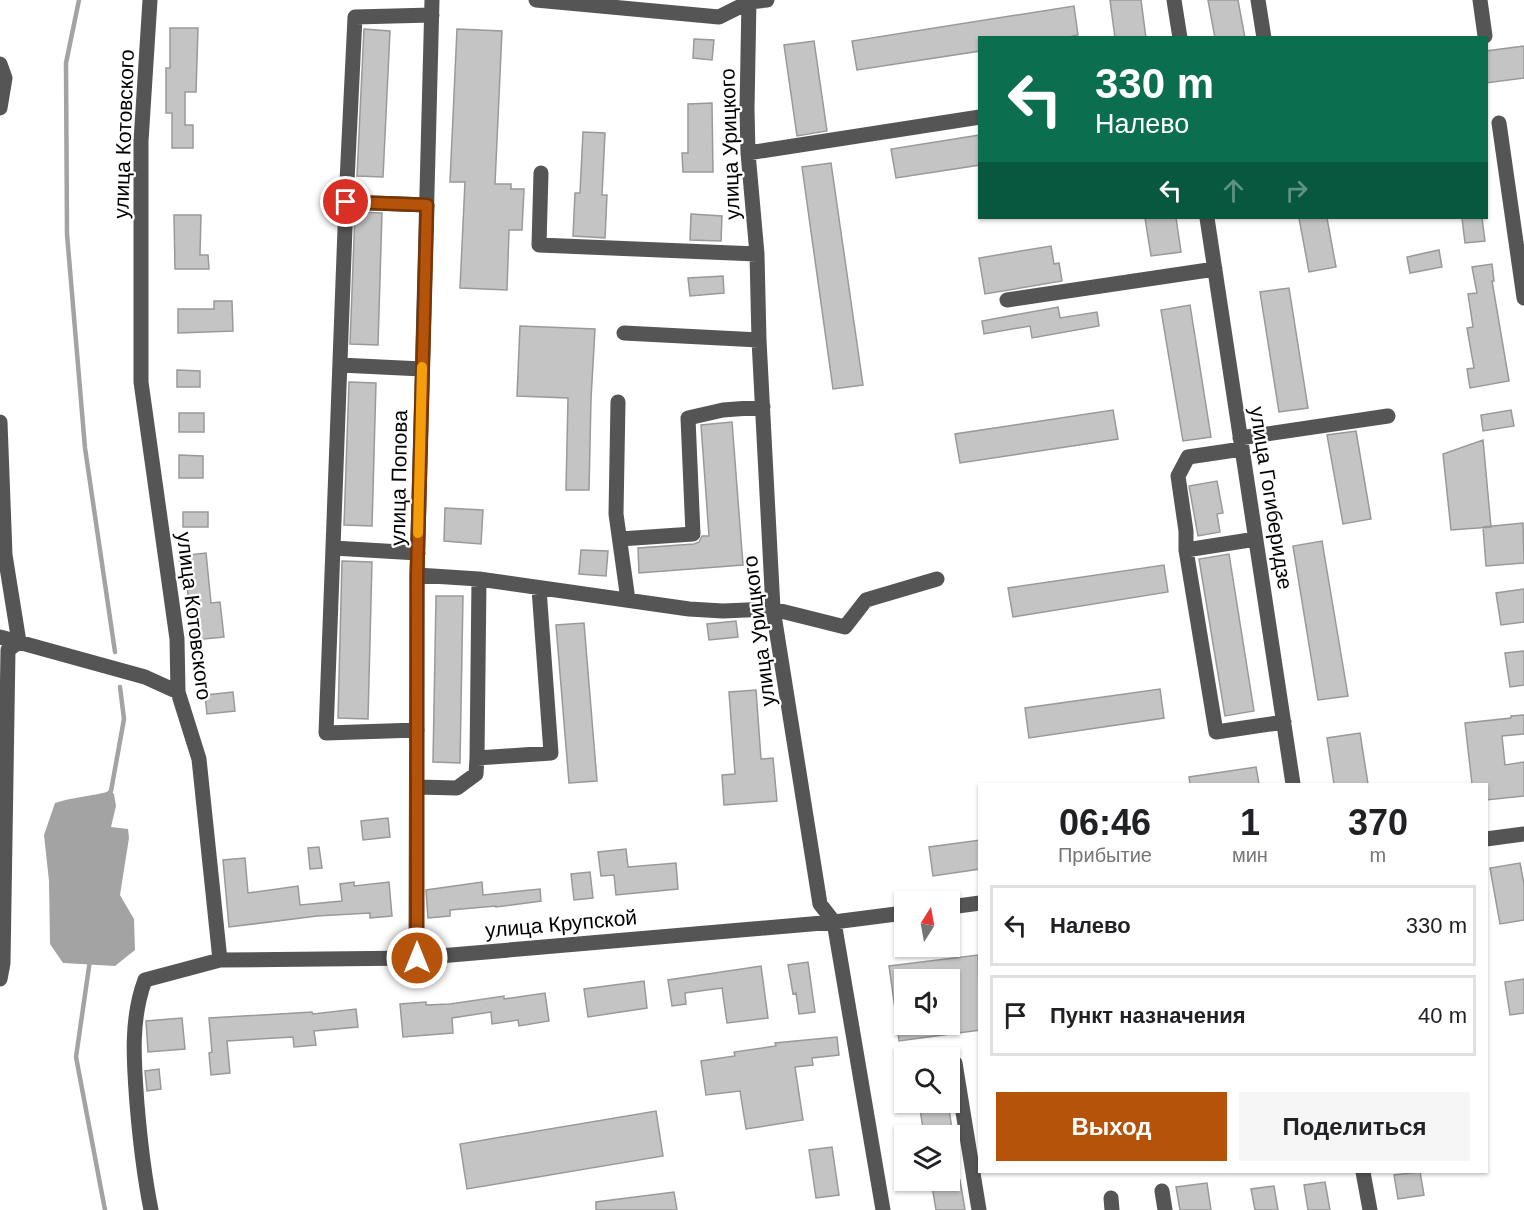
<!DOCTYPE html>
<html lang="ru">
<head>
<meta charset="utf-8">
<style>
  :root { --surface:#fff; --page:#f6f6f6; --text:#202124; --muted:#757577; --line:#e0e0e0; --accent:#b45309 }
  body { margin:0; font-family:Arial,sans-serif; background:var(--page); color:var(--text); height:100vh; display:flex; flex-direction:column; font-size:22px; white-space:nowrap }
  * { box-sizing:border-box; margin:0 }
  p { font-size:20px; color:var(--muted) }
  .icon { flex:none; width:33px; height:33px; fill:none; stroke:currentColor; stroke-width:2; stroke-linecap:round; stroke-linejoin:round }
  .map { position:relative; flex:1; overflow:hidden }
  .details { position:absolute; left:978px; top:783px; width:510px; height:390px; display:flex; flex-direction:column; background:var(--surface); border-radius:0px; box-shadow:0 2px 4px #0004 }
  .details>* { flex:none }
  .hud { position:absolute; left:978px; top:36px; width:510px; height:183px; border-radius:0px; box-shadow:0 2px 4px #0004; background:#0b6e4f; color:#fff; overflow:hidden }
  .needle { width:39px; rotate:11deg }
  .tools { position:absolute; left:894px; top:891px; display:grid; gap:12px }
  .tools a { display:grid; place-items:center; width:66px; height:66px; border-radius:0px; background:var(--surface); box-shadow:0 2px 4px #0004; font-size:30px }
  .pin { position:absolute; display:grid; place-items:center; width:51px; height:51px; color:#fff; margin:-26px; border:3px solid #fff; border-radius:50%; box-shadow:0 2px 6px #0007 }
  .me { position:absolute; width:66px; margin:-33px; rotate:0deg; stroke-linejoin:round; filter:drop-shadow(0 0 4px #0008) }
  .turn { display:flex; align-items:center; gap:21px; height:126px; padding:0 18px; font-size:27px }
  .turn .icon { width:78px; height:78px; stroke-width:2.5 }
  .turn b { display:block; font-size:42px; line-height:51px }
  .lanes { display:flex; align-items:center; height:57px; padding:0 18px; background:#0003; justify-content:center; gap:30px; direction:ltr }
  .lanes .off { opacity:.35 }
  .eta { display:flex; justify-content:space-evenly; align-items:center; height:102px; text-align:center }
  .eta b { font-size:36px; font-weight:700; line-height:42px }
  .primary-button { display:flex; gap:12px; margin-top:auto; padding:12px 18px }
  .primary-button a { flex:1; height:69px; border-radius:0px; background:var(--accent); color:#fff; font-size:24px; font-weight:700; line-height:69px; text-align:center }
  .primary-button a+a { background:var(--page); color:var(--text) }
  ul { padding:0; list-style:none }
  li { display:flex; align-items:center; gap:18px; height:81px; margin:0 12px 9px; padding:0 6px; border:3px solid var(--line); border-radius:0px }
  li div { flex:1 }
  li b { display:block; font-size:22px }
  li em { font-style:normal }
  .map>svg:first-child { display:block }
</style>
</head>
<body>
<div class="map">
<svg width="1524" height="1210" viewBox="0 0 1524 1210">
  <rect width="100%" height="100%" fill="#fff"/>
  <path fill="#a3a3a3" d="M 111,791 L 114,794 L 116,806 L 111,827 L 128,829 L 129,838 L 120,895 L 134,919 L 135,950 L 115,966 L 63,963 L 50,944 L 49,881 L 44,835 L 55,803 C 73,797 92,796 111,791 Z"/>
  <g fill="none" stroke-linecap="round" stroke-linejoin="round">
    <path stroke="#a3a3a3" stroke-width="4.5" d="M 79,0 L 66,63 L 67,234 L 85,448 L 115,652
      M 107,795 L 111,791 L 124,719 L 120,687
      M 90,960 L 76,1057 L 105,1210"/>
  </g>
  <path fill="#c4c4c4" stroke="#999" stroke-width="1.5" d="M 1110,0 L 1141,0 L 1146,38 L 1115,38 Z
    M 1208,0 L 1238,0 L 1245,38 L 1215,38 Z
    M 1074,6 L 1078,35 L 1065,38 L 980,38 L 980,51 L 857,70 L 852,41 Z
    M 170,28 L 198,28 L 196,92 L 185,92 L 185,125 L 193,125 L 193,148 L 172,148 L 172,113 L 166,113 L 166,68 L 170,68 Z
    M 364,29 L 390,31 L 383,177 L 357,176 Z
    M 457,29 L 502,31 L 495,184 L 511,184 L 511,189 L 524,189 L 522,230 L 509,230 L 507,290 L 460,288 L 465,182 L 450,182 Z
    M 694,39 L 714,40 L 712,60 L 693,58 Z
    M 814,41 L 827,131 L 797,136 L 784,45 Z
    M 1524,46 L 1524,78 L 1486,83 L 1486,51 Z
    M 712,103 L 713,172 L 683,172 L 682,153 L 688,153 L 688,104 Z
    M 583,132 L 605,133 L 602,195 L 607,195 L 605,238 L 573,236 L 575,193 L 580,193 Z
    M 980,135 L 980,165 L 896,178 L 891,149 Z
    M 831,163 L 863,385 L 833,389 L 802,167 Z
    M 355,212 L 382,213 L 378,345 L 350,344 Z
    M 691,214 L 722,216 L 721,241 L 690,240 Z
    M 174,215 L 201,215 L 200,255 L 208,255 L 209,269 L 175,269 Z
    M 1145,218 L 1176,218 L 1181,252 L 1151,256 Z
    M 1299,218 L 1327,218 L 1336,267 L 1309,272 Z
    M 1462,218 L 1482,218 L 1485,241 L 1465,243 Z
    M 1051,246 L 1054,264 L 1059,263 L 1062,281 L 985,294 L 979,258 Z
    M 1439,250 L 1442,267 L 1410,273 L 1407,257 Z
    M 1492,264 L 1494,281 L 1492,281 L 1509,381 L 1470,388 L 1467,369 L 1474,368 L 1467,328 L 1473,327 L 1468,294 L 1477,293 L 1472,267 Z
    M 723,276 L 724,293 L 690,296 L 688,278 Z
    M 1289,288 L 1308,408 L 1279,412 L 1260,292 Z
    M 214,301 L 232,301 L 233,331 L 178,333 L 178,309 L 214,309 Z
    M 1190,305 L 1211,437 L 1183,441 L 1161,310 Z
    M 1058,307 L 1060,318 L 1097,312 L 1099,326 L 1032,338 L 1030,326 L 984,334 L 982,321 Z
    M 520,326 L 595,329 L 591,399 L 589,490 L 566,490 L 568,398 L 517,396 Z
    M 177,370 L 200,371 L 200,387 L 177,387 Z
    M 349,382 L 376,383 L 372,526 L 344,525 Z
    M 1113,410 L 1118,439 L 960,463 L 955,434 Z
    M 1511,410 L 1514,426 L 1483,431 L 1481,415 Z
    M 179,413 L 204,413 L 204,432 L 179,432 Z
    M 732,422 L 743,565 L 639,573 L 638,548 L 694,544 L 699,542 L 702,536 L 709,536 L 701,425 Z
    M 1356,431 L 1371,519 L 1343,524 L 1327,435 Z
    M 1483,440 L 1491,527 L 1451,530 L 1443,454 Z
    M 179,455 L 203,456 L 203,478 L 179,478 Z
    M 1217,481 L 1223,513 L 1217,514 L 1220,532 L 1198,536 L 1189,486 Z
    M 445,508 L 483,510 L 481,544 L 444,541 Z
    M 183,512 L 208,512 L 208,527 L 183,527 Z
    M 1523,523 L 1524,563 L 1486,566 L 1483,527 Z
    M 1322,541 L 1348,696 L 1318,700 L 1293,546 Z
    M 581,550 L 608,551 L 606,576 L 579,574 Z
    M 206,553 L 211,603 L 220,602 L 224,637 L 193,640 L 187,586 L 182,587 L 179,556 Z
    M 1229,554 L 1254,711 L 1225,716 L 1199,559 Z
    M 342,561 L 372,562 L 368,719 L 338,718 Z
    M 1164,565 L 1168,592 L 1013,617 L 1008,588 Z
    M 1524,589 L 1524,622 L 1501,625 L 1496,593 Z
    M 436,596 L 463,596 L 460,763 L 433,762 Z
    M 736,621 L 738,637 L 709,640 L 707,624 Z
    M 584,623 L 597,781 L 569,783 L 556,625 Z
    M 1524,651 L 1524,685 L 1510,687 L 1505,653 Z
    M 1160,689 L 1164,718 L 1029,738 L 1025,708 Z
    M 756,690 L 761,759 L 773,758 L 777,801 L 724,805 L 722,775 L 735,774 L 729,692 Z
    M 233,692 L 235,711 L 207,714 L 205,695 Z
    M 1524,715 L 1524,734 L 1502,736 L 1505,765 L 1524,762 L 1524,796 L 1486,800 L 1486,784 L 1472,784 L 1465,723 L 1511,718 L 1511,716 Z
    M 1360,733 L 1368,784 L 1334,784 L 1327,738 Z
    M 1256,767 L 1259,784 L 1190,784 L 1189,777 Z
    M 388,818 L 390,837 L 363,840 L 361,821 Z
    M 980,840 L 980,869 L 933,876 L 929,847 Z
    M 319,847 L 322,868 L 310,869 L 308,848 Z
    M 626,849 L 628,867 L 676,863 L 678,889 L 616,895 L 614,875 L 601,876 L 598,852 Z
    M 245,858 L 248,893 L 298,886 L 300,905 L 342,901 L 340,884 L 354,882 L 354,886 L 389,882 L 392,916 L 370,918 L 370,913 L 317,916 L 229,927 L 223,860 Z
    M 1520,863 L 1524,884 L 1524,920 L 1500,924 L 1490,868 Z
    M 590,872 L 593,898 L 574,900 L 571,874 Z
    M 482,882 L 483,895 L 540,889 L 541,901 L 496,907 L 496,906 L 450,910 L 450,916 L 428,918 L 426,890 Z
    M 978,955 L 980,1030 L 899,1041 L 897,1024 L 950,1024 L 950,980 L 904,980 L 904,1022 L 897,1023 L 889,966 Z
    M 808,962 L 815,1012 L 799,1014 L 796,993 L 793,994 L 788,965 Z
    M 761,966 L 768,1018 L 727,1023 L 722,988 L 685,993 L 686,1004 L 672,1006 L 668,980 Z
    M 1524,979 L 1524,1013 L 1510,1015 L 1505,982 Z
    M 644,981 L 647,1008 L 588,1017 L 584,989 Z
    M 545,993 L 549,1021 L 519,1026 L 518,1020 L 492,1024 L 491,1012 L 452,1018 L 453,1033 L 403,1037 L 400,1004 L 426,1002 L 426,1005 L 450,1004 L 504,996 L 504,999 Z
    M 356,1009 L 358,1027 L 314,1031 L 316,1045 L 294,1047 L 293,1037 L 227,1041 L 230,1073 L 211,1075 L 209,1053 L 212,1052 L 209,1018 L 312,1012 L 313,1014 Z
    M 182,1018 L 185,1049 L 148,1052 L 146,1021 Z
    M 837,1037 L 839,1055 L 812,1058 L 813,1065 L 795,1067 L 803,1120 L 746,1129 L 740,1091 L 706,1095 L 701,1061 L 735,1056 L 734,1052 L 776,1046 L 775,1043 Z
    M 159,1069 L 161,1089 L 147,1091 L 145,1071 Z
    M 919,1102 L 948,1102 L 953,1136 L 924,1136 Z
    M 656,1111 L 663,1156 L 467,1189 L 460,1144 Z
    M 832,1147 L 839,1195 L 816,1198 L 809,1150 Z
    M 1420,1172 L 1424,1195 L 1398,1199 L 1394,1175 Z
    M 931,1180 L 960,1180 L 965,1210 L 936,1210 Z
    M 1325,1182 L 1330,1210 L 1308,1210 L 1304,1185 Z
    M 1207,1183 L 1211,1210 L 1180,1210 L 1176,1187 Z
    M 1274,1186 L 1278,1210 L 1255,1210 L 1251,1189 Z
    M 674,1192 L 677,1210 L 596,1210 L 596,1202 Z"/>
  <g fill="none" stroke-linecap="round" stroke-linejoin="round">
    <path stroke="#555" stroke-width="15" d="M 150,0 L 141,141 L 141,382 L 177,639 L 178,692 L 199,759 L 220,960 L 145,980 C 130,1020 134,1063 137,1104 C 140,1140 144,1175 151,1210
      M 536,0 L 719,17 L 749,2 L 767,0
      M 749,0 L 747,109 L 748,153 L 757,254 L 759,340 L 773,609 L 820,904 L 834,922 L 883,1210
      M 1174,0 L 1180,38
      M 1258,0 L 1264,38
      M 1480,0 L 1485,36
      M 0,64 L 5,78 L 0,108
      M 1499,123 L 1524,298
      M 748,153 L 980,117
      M 541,173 L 539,245 L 757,254
      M 346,202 L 427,205
      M 1207,218 L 1293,784
      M 1007,300 L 1215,269
      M 624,333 L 759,340
      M 340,365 L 422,369
      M 618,402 L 616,514 L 628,600
      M 0,422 L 5,555 L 19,642 L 8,650 L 3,963 L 0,979
      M 1240,438 L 1388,416
      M 620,539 L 693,534 L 688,418 L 723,410 L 763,407
      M 1256,539 L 1186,550 L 1216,732 L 1284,722
      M 333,548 L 418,553
      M 1186,550 L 1186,531 L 1178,476 L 1188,457 L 1242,449
      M 417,575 L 479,579 L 689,609 L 723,611 L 773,609 L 845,627 L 866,600 L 937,579
      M 479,579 L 477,758 L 551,753 L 539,589
      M 0,637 L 145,677 L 178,692
      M 417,730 L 326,733 L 346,202 L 355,17 L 432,15
      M 417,787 L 457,788 L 476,774 L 477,758
      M 1486,839 L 1524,834
      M 950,907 L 980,903
      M 416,958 L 417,575 L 432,0
      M 220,960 L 416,958 L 834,922 L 904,913
      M 955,1063 L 979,1210
      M 1363,1172 L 1370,1210
      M 1162,1191 L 1165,1210
      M 1111,1198 L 1112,1210"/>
  </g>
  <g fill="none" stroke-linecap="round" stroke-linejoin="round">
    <g stroke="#753606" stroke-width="15">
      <path id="route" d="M 346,202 L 427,205 L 417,575 L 417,958"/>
    </g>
    <use href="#route" stroke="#b45309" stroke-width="10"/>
    <path stroke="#f59e0b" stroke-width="10" d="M 418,533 L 422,367"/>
  </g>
  <g text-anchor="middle" stroke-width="4.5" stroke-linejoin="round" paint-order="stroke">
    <g font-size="21" fill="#000" stroke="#fff">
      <text transform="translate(124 134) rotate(-88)" y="7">улица Котовского</text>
      <text transform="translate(730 144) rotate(-92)" y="7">улица Урицкого</text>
      <text transform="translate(399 478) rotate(-89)" y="7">улица Попова</text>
      <text transform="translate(1271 498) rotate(81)" y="7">улица Гогиберидзе</text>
      <text transform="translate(194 616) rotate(83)" y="7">улица Котовского</text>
      <text transform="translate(759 631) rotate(-97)" y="7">улица Урицкого</text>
      <text transform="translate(561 924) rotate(-5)" y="7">улица Крупской</text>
    </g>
  </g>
</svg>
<div class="tools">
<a><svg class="needle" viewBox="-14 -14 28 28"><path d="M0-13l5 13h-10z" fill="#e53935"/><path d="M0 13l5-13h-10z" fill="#757577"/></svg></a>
<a><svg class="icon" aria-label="sound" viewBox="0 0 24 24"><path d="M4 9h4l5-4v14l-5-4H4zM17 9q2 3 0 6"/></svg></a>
<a><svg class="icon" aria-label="search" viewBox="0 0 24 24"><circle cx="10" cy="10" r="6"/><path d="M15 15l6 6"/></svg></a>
<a><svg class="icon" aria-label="layers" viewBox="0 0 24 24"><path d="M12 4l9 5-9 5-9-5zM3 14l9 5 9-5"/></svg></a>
</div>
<div class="pin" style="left:346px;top:202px;background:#d93025"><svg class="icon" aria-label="arrive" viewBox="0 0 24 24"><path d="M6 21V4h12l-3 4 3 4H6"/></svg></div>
<svg class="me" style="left:417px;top:958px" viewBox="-20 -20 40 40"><circle r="17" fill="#b45309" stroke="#fff" stroke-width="3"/><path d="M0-11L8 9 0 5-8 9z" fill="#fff"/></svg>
<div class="hud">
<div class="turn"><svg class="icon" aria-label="left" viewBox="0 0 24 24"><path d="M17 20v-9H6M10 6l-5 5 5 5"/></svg><div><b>330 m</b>Налево</div></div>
<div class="lanes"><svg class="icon" aria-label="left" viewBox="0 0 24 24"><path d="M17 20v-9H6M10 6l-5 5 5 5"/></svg><svg class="icon off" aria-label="ahead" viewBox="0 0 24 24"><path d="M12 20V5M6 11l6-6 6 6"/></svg><svg class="icon off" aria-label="right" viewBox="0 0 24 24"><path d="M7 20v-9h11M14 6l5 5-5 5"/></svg></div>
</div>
<section class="details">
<div class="eta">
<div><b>06:46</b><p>Прибытие</p></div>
<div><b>1</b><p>мин</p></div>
<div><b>370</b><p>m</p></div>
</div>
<ul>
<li><svg class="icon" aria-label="left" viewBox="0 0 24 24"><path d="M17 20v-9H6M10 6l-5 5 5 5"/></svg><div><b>Налево</b></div><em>330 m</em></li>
<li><svg class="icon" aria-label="arrive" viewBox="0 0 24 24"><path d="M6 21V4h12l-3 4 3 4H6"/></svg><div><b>Пункт назначения</b></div><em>40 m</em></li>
</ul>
<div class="primary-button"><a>Выход</a><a>Поделиться</a></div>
</section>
</div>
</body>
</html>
